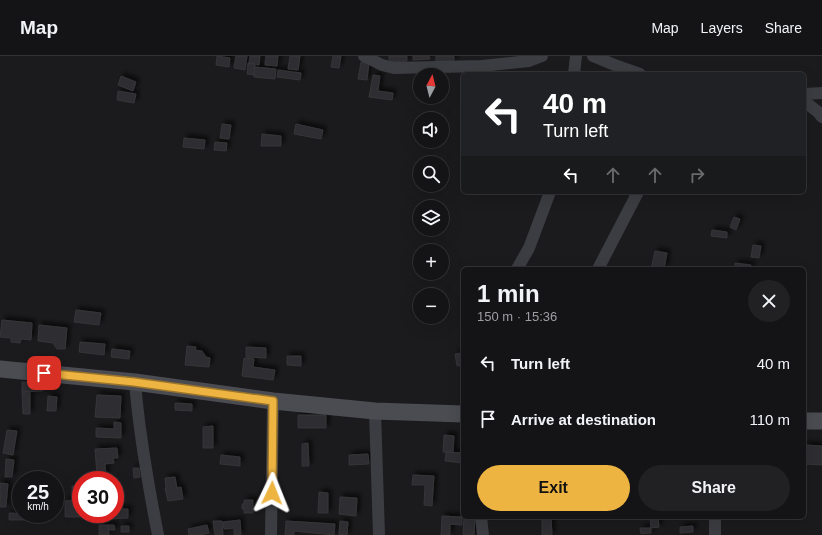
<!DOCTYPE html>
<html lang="en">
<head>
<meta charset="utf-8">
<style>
  :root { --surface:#141416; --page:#212123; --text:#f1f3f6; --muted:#9d9ea1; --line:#333335; --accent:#eeb442 }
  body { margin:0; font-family:Helvetica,sans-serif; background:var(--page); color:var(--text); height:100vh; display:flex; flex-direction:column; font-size:15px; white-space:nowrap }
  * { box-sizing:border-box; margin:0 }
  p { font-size:13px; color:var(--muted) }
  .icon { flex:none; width:22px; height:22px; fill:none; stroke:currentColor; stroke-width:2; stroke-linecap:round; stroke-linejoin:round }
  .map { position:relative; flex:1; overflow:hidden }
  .panel { position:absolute; left:461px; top:211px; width:345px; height:252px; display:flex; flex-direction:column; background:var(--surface); border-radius:6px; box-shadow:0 4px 16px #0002,0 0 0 1px var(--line) }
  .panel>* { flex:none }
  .banner { position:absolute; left:461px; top:16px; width:345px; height:122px; border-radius:6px; box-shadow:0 4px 16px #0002,0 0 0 1px var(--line); background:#202124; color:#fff; overflow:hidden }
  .needle { width:26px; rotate:7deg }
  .buttons { position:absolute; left:413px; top:12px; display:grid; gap:8px }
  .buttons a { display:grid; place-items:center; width:36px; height:36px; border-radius:50%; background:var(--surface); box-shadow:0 4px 16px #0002,0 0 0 1px var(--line); font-size:20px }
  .speed { position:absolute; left:12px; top:415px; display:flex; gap:8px; font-size:20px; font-weight:700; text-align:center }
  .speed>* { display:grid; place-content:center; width:52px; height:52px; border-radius:50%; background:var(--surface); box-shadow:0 4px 16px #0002,0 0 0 1px var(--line); line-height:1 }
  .speed small { font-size:10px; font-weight:400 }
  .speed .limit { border:6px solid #d22; background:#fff; color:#111 }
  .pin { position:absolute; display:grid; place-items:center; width:34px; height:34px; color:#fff; margin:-17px; border-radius:8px; box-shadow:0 2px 6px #0006 }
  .me { position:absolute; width:44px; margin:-22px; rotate:2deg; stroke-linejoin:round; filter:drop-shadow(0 0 3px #0008) }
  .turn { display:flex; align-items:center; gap:14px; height:84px; padding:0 16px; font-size:18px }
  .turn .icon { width:52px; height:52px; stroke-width:2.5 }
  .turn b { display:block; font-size:28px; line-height:34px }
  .lanes { display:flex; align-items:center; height:38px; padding:0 16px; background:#0003; justify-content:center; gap:20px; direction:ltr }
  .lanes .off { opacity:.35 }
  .round { display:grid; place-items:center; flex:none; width:42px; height:42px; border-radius:21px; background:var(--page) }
  .summary { display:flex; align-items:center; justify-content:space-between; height:68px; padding:0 16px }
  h1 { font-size:24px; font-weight:800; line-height:30px }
  .button { display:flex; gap:8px; margin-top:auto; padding:8px 16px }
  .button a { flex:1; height:46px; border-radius:24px; background:var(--accent); color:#111; font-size:16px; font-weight:800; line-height:46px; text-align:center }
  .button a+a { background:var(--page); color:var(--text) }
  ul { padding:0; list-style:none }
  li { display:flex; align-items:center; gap:12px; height:56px; padding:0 16px }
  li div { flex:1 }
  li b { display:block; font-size:15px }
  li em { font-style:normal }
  header { display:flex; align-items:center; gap:24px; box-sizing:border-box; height:56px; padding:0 20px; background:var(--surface); border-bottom:1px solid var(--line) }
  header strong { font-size:19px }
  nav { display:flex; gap:22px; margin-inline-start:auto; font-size:14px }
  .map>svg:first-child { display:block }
</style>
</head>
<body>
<header>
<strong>Map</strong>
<nav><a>Map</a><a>Layers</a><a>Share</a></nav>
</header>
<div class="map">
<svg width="822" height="479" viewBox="0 0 822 479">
  <defs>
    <filter id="shadow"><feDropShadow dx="3.5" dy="-3.5" stdDeviation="2" flood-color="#0009"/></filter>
  </defs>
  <rect width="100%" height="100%" fill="#1b1b1d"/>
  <path fill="#2e2e31" stroke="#353539" filter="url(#shadow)" d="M 217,0 L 230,2 L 229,11 L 216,9 Z
    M 236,0 L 247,0 L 245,14 L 234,12 Z
    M 250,0 L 260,0 L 259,9 L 249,7 Z
    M 266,0 L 278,0 L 277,10 L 265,9 Z
    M 290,0 L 300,0 L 298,14 L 288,13 Z
    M 333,0 L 341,0 L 339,12 L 331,11 Z
    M 389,0 L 407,0 L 407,5 L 389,6 Z
    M 413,0 L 429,0 L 430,3 L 413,4 Z
    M 436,0 L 454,0 L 454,6 L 436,6 Z
    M 361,6 L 369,7 L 367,24 L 358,23 Z
    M 248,7 L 255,8 L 254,19 L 247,18 Z
    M 255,11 L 276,13 L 275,23 L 254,21 Z
    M 278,14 L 301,17 L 300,24 L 277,21 Z
    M 373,19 L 380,20 L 378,35 L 393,37 L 392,44 L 369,41 Z
    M 121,20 L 136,26 L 133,35 L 118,29 Z
    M 118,35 L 136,38 L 134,47 L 117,44 Z
    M 222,68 L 231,69 L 229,83 L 220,82 Z
    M 296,68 L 323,74 L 321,83 L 294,78 Z
    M 262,78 L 281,80 L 281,90 L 261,90 Z
    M 184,82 L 205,84 L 204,93 L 183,91 Z
    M 215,86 L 227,87 L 226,95 L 214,94 Z
    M 734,161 L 740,163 L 736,174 L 730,171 Z
    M 712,174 L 727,176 L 727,182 L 711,180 Z
    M 753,189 L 761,190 L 759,202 L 751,201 Z
    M 655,195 L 667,197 L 664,213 L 651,213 Z
    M 735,207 L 751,209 L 751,213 L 735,213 Z
    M 76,254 L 101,257 L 99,269 L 74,266 Z
    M 2,264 L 32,267 L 31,284 L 21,283 L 20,287 L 11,286 L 11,282 L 0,281 Z
    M 39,269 L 67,272 L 65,293 L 57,293 L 53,287 L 38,285 Z
    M 80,286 L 105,288 L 104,299 L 79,296 Z
    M 187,290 L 196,291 L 195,294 L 202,295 L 206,301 L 210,302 L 209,311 L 185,309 Z
    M 246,291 L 266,292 L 266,302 L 246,301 Z
    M 112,293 L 130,295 L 129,303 L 111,301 Z
    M 462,297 L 463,309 L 457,310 L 455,298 Z
    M 287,300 L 301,300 L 301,310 L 287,309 Z
    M 244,302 L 254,303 L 253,311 L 275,314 L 273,324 L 242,320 Z
    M 22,326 L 43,326 L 43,335 L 22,336 Z
    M 30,335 L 30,358 L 23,358 L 22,336 Z
    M 97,339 L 121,340 L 120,362 L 95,361 Z
    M 48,340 L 57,341 L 56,355 L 47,355 Z
    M 175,347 L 192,348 L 192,355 L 175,354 Z
    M 298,359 L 326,359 L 326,372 L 298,372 Z
    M 114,366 L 121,367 L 121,382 L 96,381 L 96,372 L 114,373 Z
    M 213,370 L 213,392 L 203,392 L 203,371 Z
    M 7,374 L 17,375 L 13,399 L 3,397 Z
    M 444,379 L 454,380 L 453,397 L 443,396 Z
    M 308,387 L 309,410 L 302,410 L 302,388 Z
    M 804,389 L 822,390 L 822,409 L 804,408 Z
    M 117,392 L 118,402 L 113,402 L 114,407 L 105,408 L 106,419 L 97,419 L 95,393 Z
    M 446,396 L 463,397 L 463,407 L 445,405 Z
    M 368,398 L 369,408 L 349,409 L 349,399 Z
    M 221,399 L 240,401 L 240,410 L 220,408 Z
    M 6,403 L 14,404 L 12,421 L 5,421 Z
    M 133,412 L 139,412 L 140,421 L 134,422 Z
    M 413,419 L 434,420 L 432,450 L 424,449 L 425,429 L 412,429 Z
    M 175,421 L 177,432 L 181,431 L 183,443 L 168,445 L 165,432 L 166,432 L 165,422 Z
    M 0,427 L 8,428 L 6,451 L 0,451 Z
    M 72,430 L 81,430 L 81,442 L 81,440 L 72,440 Z
    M 319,436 L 328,437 L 328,457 L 318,457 Z
    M 340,441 L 357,442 L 356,460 L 339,458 Z
    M 73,444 L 73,451 L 81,451 L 81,458 L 92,458 L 92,461 L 65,461 L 65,445 Z
    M 244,444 L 253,444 L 253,457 L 244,457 L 244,453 L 242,453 L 242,448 L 244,448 Z
    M 115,453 L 128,453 L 128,462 L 109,463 L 108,458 L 115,458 Z
    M 9,457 L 26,458 L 26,464 L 9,464 Z
    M 442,460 L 462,461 L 462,469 L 450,468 L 450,479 L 441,479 Z
    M 464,461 L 475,461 L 474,479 L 463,479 Z
    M 542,461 L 551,461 L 552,479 L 542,479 Z
    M 650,461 L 658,461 L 659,471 L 651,472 Z
    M 240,464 L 241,479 L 234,479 L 234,472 L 224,473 L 223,466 Z
    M 213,465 L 222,465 L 223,479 L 215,479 Z
    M 286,465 L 335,468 L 334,479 L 294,475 L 294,479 L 285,479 Z
    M 340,465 L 348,466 L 347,479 L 339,479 Z
    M 99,469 L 108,469 L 109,479 L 99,479 Z
    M 108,469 L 114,469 L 115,474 L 108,474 Z
    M 207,469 L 209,477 L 199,479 L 189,479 L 188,473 Z
    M 121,470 L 129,470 L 129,476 L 121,476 Z
    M 693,470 L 693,476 L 680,477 L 680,471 Z
    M 640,472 L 651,472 L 651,477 L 641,478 Z"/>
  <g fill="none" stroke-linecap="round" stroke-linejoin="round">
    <path stroke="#3c3d42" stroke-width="12" d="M 364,0 L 382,9 L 394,12 L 482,10 L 529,5 L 542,0
      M 593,0 L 617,10 L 640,18
      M 574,18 L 576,0
      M 804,38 L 822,37
      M 804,45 L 818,56 L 822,61
      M 517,213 L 529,192 L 550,136
      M 598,213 L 638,136
      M 135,326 C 139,377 148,428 158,479
      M 375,355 L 379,479
      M 481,461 L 483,479
      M 271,479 L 273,345
      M 715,479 L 715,461"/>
    <path stroke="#4a4c52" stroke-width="17" d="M 0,313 L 135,326 L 273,345 L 375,355 L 463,358
      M 804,365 L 822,365"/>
  </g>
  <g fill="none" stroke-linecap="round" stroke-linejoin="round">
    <g stroke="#9b752b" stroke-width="10">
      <path id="route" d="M 44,317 L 134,326 L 273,345 L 272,437"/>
    </g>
    <use href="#route" stroke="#eeb442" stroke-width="7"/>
  </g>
</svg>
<div class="buttons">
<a><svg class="needle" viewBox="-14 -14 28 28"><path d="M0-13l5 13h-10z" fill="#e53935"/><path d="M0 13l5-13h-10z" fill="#9d9ea1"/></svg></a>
<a><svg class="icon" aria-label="sound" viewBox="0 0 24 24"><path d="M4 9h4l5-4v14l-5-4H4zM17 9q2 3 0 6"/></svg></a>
<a><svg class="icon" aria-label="search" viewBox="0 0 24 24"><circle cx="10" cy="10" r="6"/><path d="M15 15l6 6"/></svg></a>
<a><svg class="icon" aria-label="layers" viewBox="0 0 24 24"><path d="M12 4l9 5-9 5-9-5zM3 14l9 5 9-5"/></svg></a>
<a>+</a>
<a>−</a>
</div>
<div class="speed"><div>25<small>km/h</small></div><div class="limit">30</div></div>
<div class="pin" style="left:44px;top:317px;background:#d93025"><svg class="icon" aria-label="arrive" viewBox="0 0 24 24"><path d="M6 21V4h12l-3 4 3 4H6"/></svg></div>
<svg class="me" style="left:272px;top:437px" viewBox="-20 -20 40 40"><path d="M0-17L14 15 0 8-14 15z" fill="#eeb442" stroke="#fff" stroke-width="4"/></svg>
<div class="banner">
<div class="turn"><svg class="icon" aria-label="left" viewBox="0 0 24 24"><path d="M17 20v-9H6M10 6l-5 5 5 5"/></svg><div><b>40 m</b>Turn left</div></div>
<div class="lanes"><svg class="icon" aria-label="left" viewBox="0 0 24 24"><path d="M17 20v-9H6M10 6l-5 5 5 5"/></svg><svg class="icon off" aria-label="ahead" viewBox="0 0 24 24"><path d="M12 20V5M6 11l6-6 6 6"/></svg><svg class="icon off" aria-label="ahead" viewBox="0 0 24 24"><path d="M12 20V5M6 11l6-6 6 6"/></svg><svg class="icon off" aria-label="right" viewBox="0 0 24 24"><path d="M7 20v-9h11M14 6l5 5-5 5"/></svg></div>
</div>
<section class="panel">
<div class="summary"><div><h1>1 min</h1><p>150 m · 15:36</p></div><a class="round"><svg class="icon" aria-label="close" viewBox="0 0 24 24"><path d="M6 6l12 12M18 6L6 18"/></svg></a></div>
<ul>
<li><svg class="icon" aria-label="left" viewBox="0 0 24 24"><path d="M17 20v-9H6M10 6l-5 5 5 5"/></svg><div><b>Turn left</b></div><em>40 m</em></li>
<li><svg class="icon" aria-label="arrive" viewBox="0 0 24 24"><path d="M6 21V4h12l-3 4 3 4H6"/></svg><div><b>Arrive at destination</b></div><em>110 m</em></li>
</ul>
<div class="button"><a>Exit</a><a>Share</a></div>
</section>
</div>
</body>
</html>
